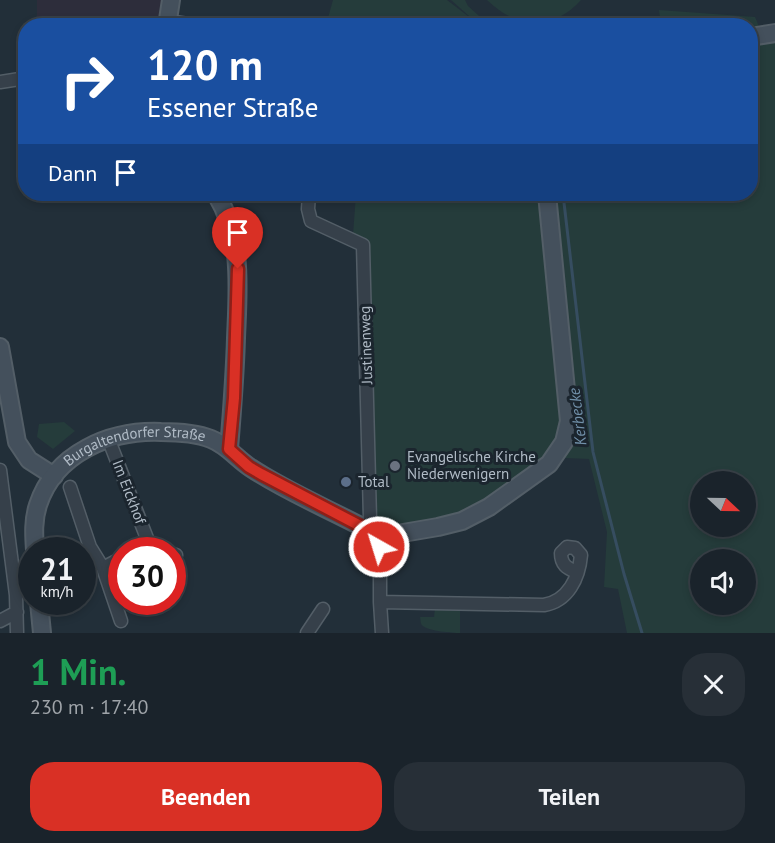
<!DOCTYPE html>
<html lang="de">
<head>
<meta charset="utf-8">
<style>
  :root { --surface:#1a232b; --page:#272f37; --text:#f1f3f6; --muted:#9fa4a9; --line:#384047; --accent:#d93025 }
  body { margin:0; font-family:"PT Sans",sans-serif; background:var(--page); color:var(--text); height:100vh; display:flex; flex-direction:column; font-size:22px; white-space:nowrap }
  * { box-sizing:border-box; margin:0 }
  p { font-size:20px; color:var(--muted) }
  .icon { flex:none; width:33px; height:33px; fill:none; stroke:currentColor; stroke-width:2; stroke-linecap:round; stroke-linejoin:round }
  .map { position:relative; height:633px; overflow:hidden }
  .sheet { display:flex; flex-direction:column; background:var(--surface); flex:1 }
  .sheet>* { flex:none }
  .hud { position:absolute; left:18px; top:18px; width:740px; height:183px; border-radius:24px; box-shadow:0 3px 9px #0003,0 0 0 2px var(--line); background:#1a4fa0; color:#fff; overflow:hidden }
  .needle { width:39px; rotate:112deg }
  .controls { position:absolute; left:690px; top:471px; display:grid; gap:12px }
  .controls a { display:grid; place-items:center; width:66px; height:66px; border-radius:50%; background:var(--surface); box-shadow:0 3px 9px #0003,0 0 0 2px var(--line); font-size:30px }
  .speed { position:absolute; left:18px; top:537px; display:flex; gap:12px; font-size:30px; font-weight:700; text-align:center }
  .speed>* { display:grid; place-content:center; width:78px; height:78px; border-radius:50%; background:var(--surface); box-shadow:0 3px 9px #0003,0 0 0 2px var(--line); line-height:1 }
  .speed small { font-size:15px; font-weight:400 }
  .speed .limit { border:9px solid #d22; background:#fff; color:#111 }
  .pin { position:absolute; display:grid; place-items:center; width:51px; height:51px; color:#fff; margin:-62px -26px; border-radius:50% 50% 50% 0; rotate:-45deg; box-shadow:0 0 6px #0007 }
  .pin .icon { rotate:45deg }
  .me { position:absolute; width:66px; margin:-33px; rotate:321deg; stroke-linejoin:round; filter:drop-shadow(0 0 4px #0008) }
  .turn { display:flex; align-items:center; gap:21px; height:126px; padding:0 30px; font-size:27px }
  .turn .icon { width:78px; height:78px; stroke-width:2.5 }
  .turn b { display:block; font-size:42px; line-height:51px }
  .then { display:flex; align-items:center; height:57px; padding:0 30px; background:#0003; gap:12px; font-size:22px }
  .round { display:grid; place-items:center; flex:none; width:63px; height:63px; border-radius:24px; background:var(--page) }
  .summary { display:flex; align-items:center; justify-content:space-between; height:102px; padding:0 30px }
  h1 { font-size:36px; font-weight:700; line-height:45px; color:#1e9e55 }
  .button { display:flex; gap:12px; margin-top:auto; padding:12px 30px }
  .button a { flex:1; height:69px; border-radius:24px; background:var(--accent); color:#fff; font-size:24px; font-weight:700; line-height:69px; text-align:center }
  .button a+a { background:var(--page); color:var(--text) }
  .map>svg:first-child { display:block }
</style>
</head>
<body>
<div class="map">
<svg width="775" height="633" viewBox="0 0 775 633">
  <rect width="100%" height="100%" fill="#222f39"/>
  <path fill="#2d2d3b" d="M 37,0 L 163,0 L 159,26 L 37,25 Z"/>
  <path fill="#253c3b" fill-rule="evenodd" d="M 333,0 L 447,0 L 477,23 L 451,0 L 465,0 L 468,6 L 489,25 L 326,25 Z
    M 487,0 L 581,0 C 552,32 517,29 487,0 Z
    M 659,10 L 755,17 L 765,41 L 775,38 L 775,633 L 627,633 L 618,589 L 604,587 L 607,532 L 589,459 L 565,458 L 575,421 L 555,194 L 750,194 L 750,26 L 661,25 ZM 700,482 L 746,482 L 746,526 L 700,526 ZM 700,560 L 746,560 L 746,604 L 700,604 Z
    M 356,194 L 541,194 L 563,415 L 557,439 L 550,452 L 531,470 L 493,496 L 458,515 L 401,527 L 375,523 L 368,242 L 353,235 Z
    M 64,422 L 75,431 L 53,449 L 37,437 L 39,424 Z
    M 435,608 L 460,611 L 460,633 C 452,633 429,631 423,626 C 420,624 421,620 420,617 L 434,617 Z"/>
  <g fill="none" stroke-linecap="round" stroke-linejoin="round">
    <path stroke="#364d60" stroke-width="3" d="M 563,194 L 593,452 L 624,574 L 642,633"/>
    <g stroke="#535e67" stroke-width="15">
      <path id="street" d="M 168,21 L 201,26
        M 0,82 L 26,78
        M 309,194 L 308,209 L 311,221 L 363,245 L 370,519 L 368,530
        M 108,438 L 150,546 L 140,550
        M 0,470 L 16,595 L 17,633
        M 70,487 L 90,547 L 103,568 L 122,558
        M 380,534 L 380,602 L 382,633
        M 150,546 L 163,550
        M 172,554 L 176,555
        M 103,568 L 121,621
        M 380,602 L 544,605 C 568,601 579,578 581,555 L 575,548 L 567,547 L 561,553 C 561,565 567,568 576,572
        M 0,621 L 17,612
        M 307,633 L 323,609"/>
    </g>
    <g stroke="#535e67" stroke-width="20">
      <g id="secondary">
        <path d="M 167,26 L 171,0"/>
        <path d="M 750,37 L 775,33"/>
        <path d="M 216,194 C 243,238 238,288 236,338 C 235,375 232,412 229,449"/>
        <path d="M 0,347 L 17,442 L 29,460 L 54,476"/>
        <path id="s1" d="M 35,550 C 34,535 33,520 38,505 C 55,453 110,430 161,432 C 178,432 196,433 211,439 C 227,445 237,459 251,468 C 287,492 329,509 368,530 L 380,534 L 397,534 L 438,527 L 462,521 L 489,507 L 549,464 L 564,442 L 569,421 L 547,194"/>
        <path d="M 39,602 L 42,633"/>
      </g>
    </g>
    <use href="#street" stroke="#36404a" stroke-width="12"/>
    <use href="#secondary" stroke="#44505c" stroke-width="16"/>
  </g>
  <g fill="none" stroke-linecap="round" stroke-linejoin="round">
    <g stroke="#8d1f18" stroke-width="15">
      <path id="route" d="M 238,269 L 234,398 L 229,449 L 249,467 L 261,474 L 368,530 L 380,534 L 379,547"/>
    </g>
    <use href="#route" stroke="#d93025" stroke-width="10"/>
  </g>
  <circle fill="#6b7280" stroke="#1b252e" stroke-width="2" cx="395" cy="466" r="6"/>
  <circle fill="#5c6f8a" stroke="#1b252e" stroke-width="2" cx="346" cy="482" r="6"/>
  <g text-anchor="middle" stroke-width="6" stroke-linejoin="round" paint-order="stroke">
    <g font-size="15" fill="#b0bbc6" stroke="#1b252e">
      <text transform="translate(366 345) rotate(-92)" y="5">Justinenweg</text>
      <text dy="5" stroke="none"><textPath href="#s1" startOffset="170">Burgaltendorfer Straße</textPath></text>
      <text transform="translate(129 492) rotate(69)" y="5">Im Eickhof</text>
    </g>
    <g font-size="15" fill="#b0bbc6" stroke="#1b252e" text-anchor="start">
      <text x="407" y="462">Evangelische Kirche<tspan x="407" dy="17">Niederwenigern</tspan></text>
      <text x="358" y="487">Total</text>
    </g>
    <g font-size="16" font-style="italic" fill="#7190a9" stroke="#1b252e">
      <text transform="translate(577 417) rotate(-97)" y="6">Kerbecke</text>
    </g>
  </g>
</svg>
<div class="controls">
<a><svg class="needle" viewBox="-14 -14 28 28"><path d="M0-13l5 13h-10z" fill="#e53935"/><path d="M0 13l5-13h-10z" fill="#9fa4a9"/></svg></a>
<a><svg class="icon" aria-label="sound" viewBox="0 0 24 24"><path d="M4 9h4l5-4v14l-5-4H4zM17 9q2 3 0 6"/></svg></a>
</div>
<div class="speed"><div>21<small>km/h</small></div><div class="limit">30</div></div>
<div class="pin" style="left:238px;top:269px;background:#d93025"><svg class="icon" aria-label="arrive" viewBox="0 0 24 24"><path d="M6 21V4h12l-3 4 3 4H6"/></svg></div>
<svg class="me" style="left:379px;top:547px" viewBox="-20 -20 40 40"><circle r="17" fill="#d93025" stroke="#fff" stroke-width="3"/><path d="M0-11L8 9 0 5-8 9z" fill="#fff"/></svg>
<div class="hud">
<div class="turn"><svg class="icon" aria-label="right" viewBox="0 0 24 24"><path d="M7 20v-9h11M14 6l5 5-5 5"/></svg><div><b>120 m</b>Essener Straße</div></div>
<div class="then">Dann<svg class="icon" aria-label="arrive" viewBox="0 0 24 24"><path d="M6 21V4h12l-3 4 3 4H6"/></svg></div>
</div>
</div>
<section class="sheet">
<div class="summary"><div><h1>1 Min.</h1><p>230 m · 17:40</p></div><a class="round"><svg class="icon" aria-label="close" viewBox="0 0 24 24"><path d="M6 6l12 12M18 6L6 18"/></svg></a></div>
<div class="button"><a>Beenden</a><a>Teilen</a></div>
</section>
</body>
</html>
